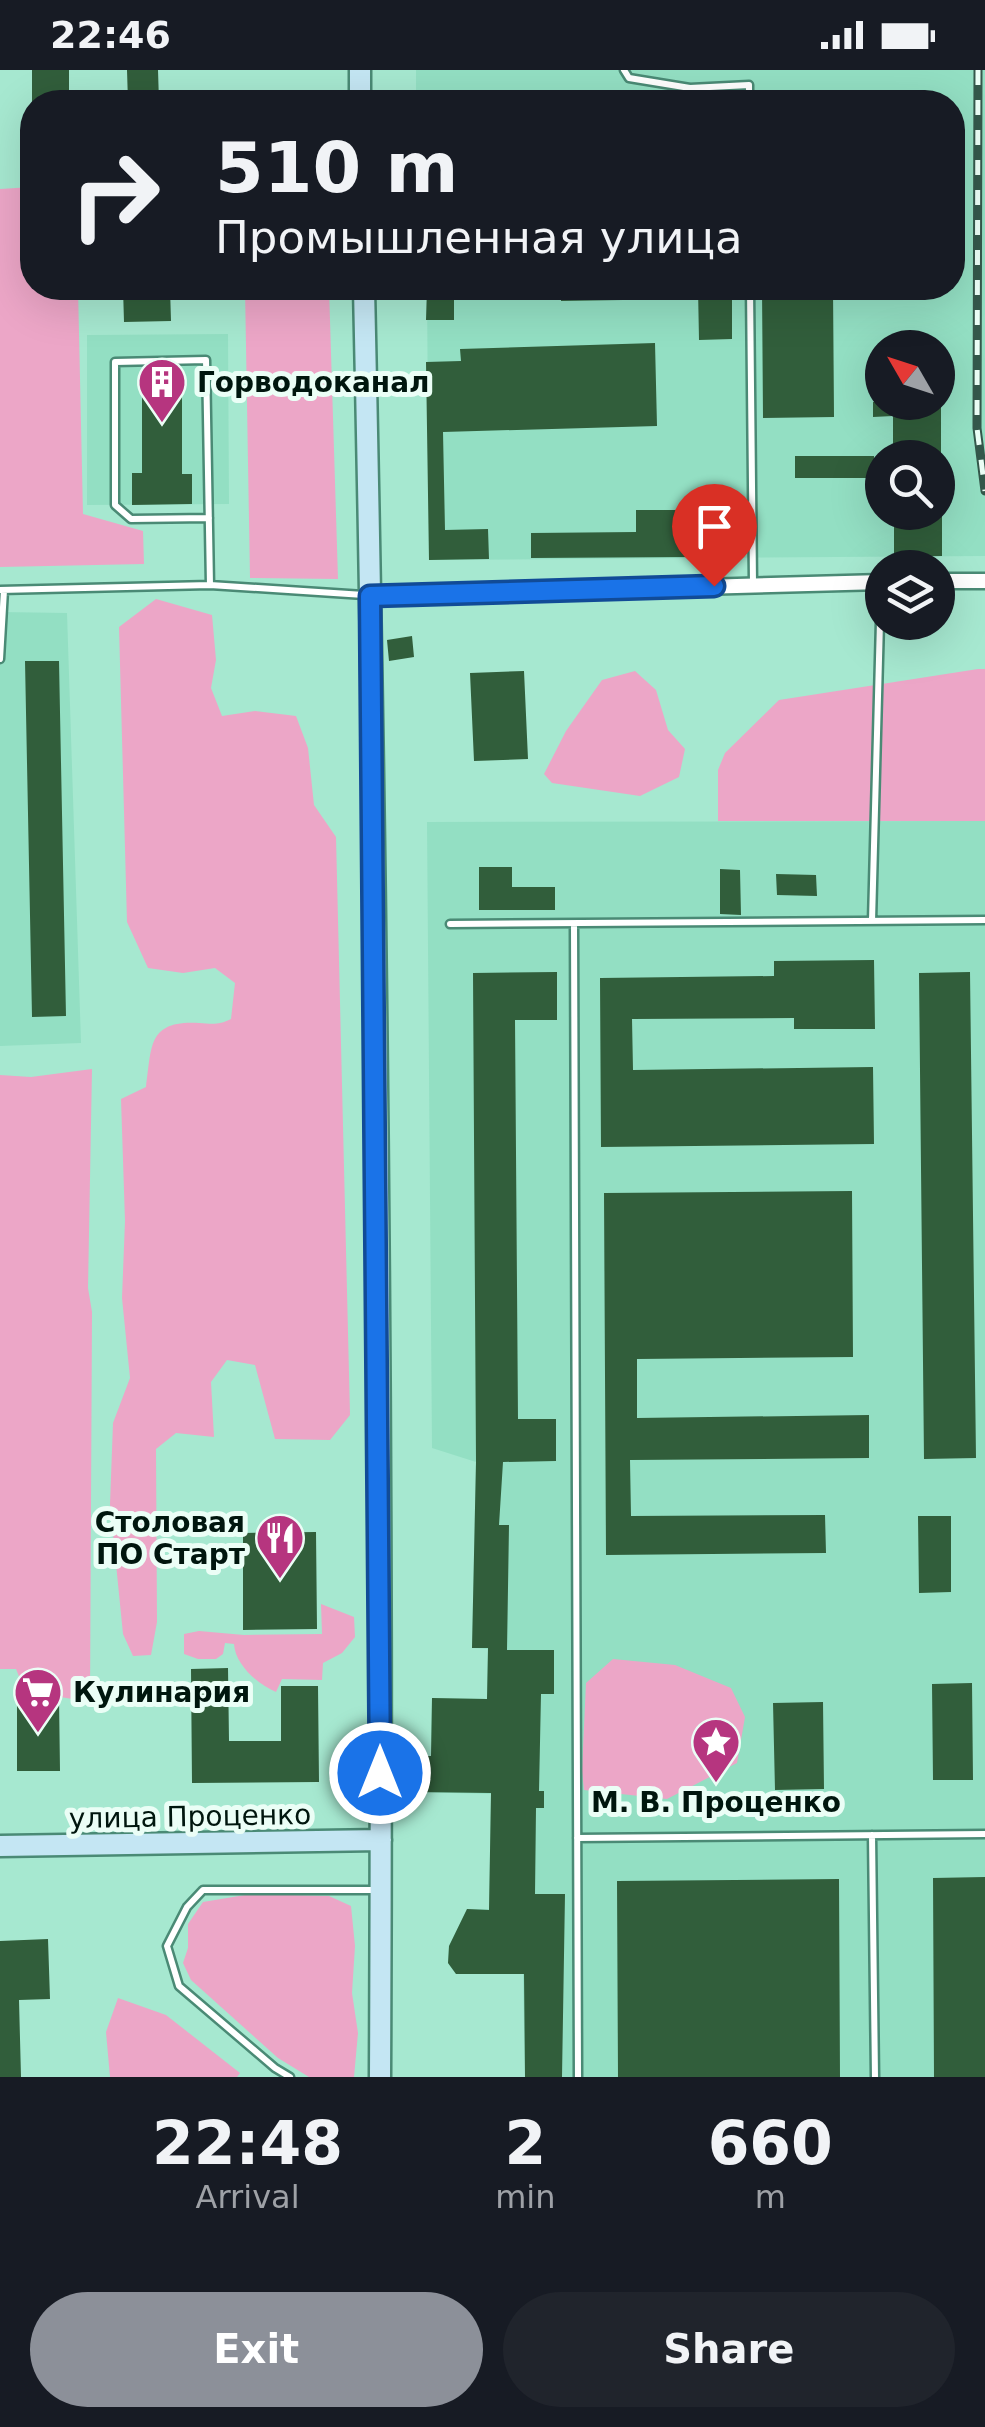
<!DOCTYPE html>
<html lang="en">
<head>
<meta charset="utf-8">
<style>
  :root { --surface:#171b24; --page:#20242c; --text:#f1f3f6; --muted:#9ea1a6; --accent:#8c9099 }
  body { margin:0; font-family:"DejaVu Sans",sans-serif; background:var(--page); color:var(--text); height:100vh; display:flex; flex-direction:column; font-size:38px; white-space:nowrap }
  * { box-sizing:border-box; margin:0 }
  p { font-size:32px; color:var(--muted) }
  .icon { flex:none; width:55px; height:55px; fill:none; stroke:currentColor; stroke-width:2; stroke-linecap:round; stroke-linejoin:round }
  .map { position:relative; height:2007px; overflow:hidden }
  .sheet { display:flex; flex-direction:column; background:var(--surface); flex:1 }
  .sheet>* { flex:none }
  .hud { position:absolute; left:20px; top:20px; width:945px; height:210px; border-radius:40px; box-shadow:0 10px 40px #0002; background:#171b24; color:var(--text); overflow:hidden }
  .needle { width:65px; rotate:309deg }
  .buttons { position:absolute; left:865px; top:260px; display:grid; gap:20px }
  .buttons a { display:grid; place-items:center; width:90px; height:90px; border-radius:50%; background:var(--surface); box-shadow:0 10px 40px #0002; font-size:50px }
  .pin { position:absolute; display:grid; place-items:center; width:85px; height:85px; color:#fff; margin:-102px -42px; border-radius:50% 50% 50% 0; rotate:-45deg; box-shadow:0 0 10px #0007 }
  .pin .icon { rotate:45deg }
  .me { position:absolute; width:110px; margin:-55px; rotate:0deg; stroke-linejoin:round; filter:drop-shadow(0 0 8px #0008) }
  .turn { display:flex; align-items:center; gap:35px; height:210px; padding:0 30px; font-size:45px }
  .turn .icon { width:130px; height:130px; stroke-width:2.5 }
  .turn b { display:block; font-size:70px; line-height:85px }
  .eta { display:flex; justify-content:space-evenly; align-items:center; height:170px; text-align:center }
  .eta b { font-size:60px; font-weight:700; line-height:70px }
  .button { display:flex; gap:20px; margin-top:auto; padding:20px 30px }
  .button a { flex:1; height:115px; border-radius:60px; background:var(--accent); color:#fff; font-size:40px; font-weight:700; line-height:115px; text-align:center }
  .button a+a { background:var(--page); color:var(--text) }
  .status { display:flex; justify-content:space-between; align-items:center; height:70px; padding:0 50px; background:var(--surface); direction:ltr }
  .status svg { height:28px; fill:currentColor }
  .map>svg:first-child { display:block }
</style>
</head>
<body>
<div class="status"><b>22:46</b><svg viewBox="0 0 49 12"><path d="M0 12V9h3v3zM5 12V6h3v6zM10 12V3h3v9zM15 12V0h3v12zM26 1h20v11H26zM47 4h2v5h-2z"/></svg></div>
<div class="map">
<svg width="985" height="2007" viewBox="0 0 985 2007">
  <rect width="100%" height="100%" fill="#a6e8d0"/>
  <path fill="#93dfc3" fill-rule="evenodd" d="M 416,0 L 985,0 L 985,486 L 429,490 L 427,218 L 952,218 L 952,32 L 416,32 ZM 882,278 L 938,278 L 938,332 L 882,332 ZM 882,388 L 938,388 L 938,442 L 882,442 Z
    M 228,264 L 229,434 L 87,435 L 87,265 Z
    M 0,542 L 67,543 L 81,973 L 0,976 Z
    M 985,751 L 985,2007 L 525,2007 L 523,1904 L 456,1904 L 448,1893 L 449,1876 L 467,1839 L 489,1839 L 491,1724 L 413,1722 L 413,1686 L 439,1686 L 440,1670 L 431,1670 L 432,1628 L 487,1629 L 488,1579 L 472,1578 L 476,1392 L 432,1378 L 427,752 Z"/>
  <path fill="#eca6c7" d="M 32,117 L 32,218 L 78,218 L 83,444 L 143,461 L 144,494 L 0,497 L 0,119 Z
    M 245,218 L 329,218 L 338,509 L 250,508 Z
    M 156,529 L 212,545 L 216,590 L 211,618 L 222,646 L 255,641 L 296,646 L 308,678 L 314,735 L 336,767 L 350,1345 L 330,1370 L 275,1369 L 255,1295 L 227,1290 L 211,1312 L 214,1367 L 176,1363 L 156,1379 L 157,1552 L 151,1585 L 133,1586 L 123,1564 L 110,1434 L 113,1353 L 130,1308 L 122,1228 L 125,1151 L 121,1029 L 146,1017 C 152,977 147,950 199,953 C 213,954 219,955 231,949 L 235,913 L 215,898 L 183,903 L 148,898 L 127,852 L 119,557 Z
    M 978,599 L 985,599 L 985,751 L 718,751 L 718,700 L 725,683 L 779,630 Z
    M 635,601 L 656,620 L 668,660 L 685,679 L 679,707 L 640,726 L 552,713 L 544,704 L 566,661 L 602,610 Z
    M 92,999 L 88,1218 L 92,1242 L 90,1632 L 25,1621 L 16,1599 L 0,1599 L 0,1005 L 31,1007 Z
    M 321,1534 L 354,1547 L 355,1567 L 342,1583 L 323,1593 L 322,1610 L 282,1609 L 276,1622 C 257,1614 235,1594 234,1574 L 225,1573 L 223,1584 L 216,1589 L 198,1589 L 184,1584 L 184,1564 L 199,1561 L 244,1565 L 322,1564 Z
    M 613,1589 L 675,1595 L 731,1618 L 745,1647 L 737,1693 L 667,1729 L 584,1720 L 582,1701 L 586,1613 Z
    M 251,1824 L 329,1826 L 351,1836 L 355,1876 L 352,1923 L 358,1963 L 354,2007 L 309,2007 L 278,1988 L 191,1910 L 183,1893 L 188,1878 L 188,1854 L 203,1832 Z
    M 118,1928 L 166,1945 L 240,2003 L 237,2007 L 110,2007 L 106,1962 Z"/>
  <path fill="#315e3b" d="M 32,0 L 69,0 L 69,32 L 32,32 Z
    M 127,0 L 158,0 L 159,32 L 128,32 Z
    M 123,218 L 170,218 L 171,251 L 124,252 Z
    M 427,218 L 454,218 L 454,250 L 426,250 Z
    M 561,218 L 623,218 L 623,230 L 561,231 Z
    M 698,218 L 732,218 L 732,269 L 699,270 Z
    M 762,218 L 833,218 L 834,347 L 763,348 Z
    M 655,273 L 657,356 L 443,362 L 445,460 L 488,459 L 489,489 L 429,490 L 426,292 L 461,291 L 460,279 Z
    M 182,306 L 182,404 L 192,404 L 192,434 L 132,435 L 132,403 L 142,403 L 142,307 Z
    M 873,332 L 941,332 L 941,388 L 893,388 L 893,346 L 873,347 Z
    M 795,386 L 874,386 L 874,408 L 795,408 Z
    M 636,440 L 692,440 L 692,487 L 531,488 L 531,463 L 636,462 Z
    M 894,442 L 942,442 L 942,486 L 894,487 Z
    M 412,566 L 414,587 L 389,591 L 387,570 Z
    M 25,591 L 59,591 L 66,946 L 32,947 Z
    M 524,601 L 528,689 L 474,691 L 470,603 Z
    M 479,797 L 512,797 L 512,817 L 555,817 L 555,840 L 479,840 Z
    M 720,799 L 740,800 L 741,845 L 720,844 Z
    M 776,804 L 816,805 L 817,826 L 777,825 Z
    M 874,890 L 875,959 L 794,959 L 794,948 L 632,949 L 633,1000 L 873,997 L 874,1074 L 601,1077 L 600,908 L 774,906 L 774,891 Z
    M 557,902 L 557,950 L 515,950 L 518,1349 L 556,1349 L 556,1391 L 503,1392 L 499,1455 L 509,1455 L 507,1580 L 554,1580 L 554,1624 L 541,1624 L 539,1721 L 544,1721 L 544,1738 L 536,1738 L 535,1824 L 565,1824 L 562,2007 L 525,2007 L 524,1904 L 456,1904 L 448,1893 L 449,1876 L 467,1839 L 489,1840 L 491,1723 L 413,1722 L 413,1686 L 431,1686 L 432,1628 L 487,1629 L 488,1578 L 472,1578 L 476,1392 L 473,903 Z
    M 970,902 L 976,1388 L 924,1389 L 919,903 Z
    M 852,1121 L 853,1287 L 637,1289 L 637,1348 L 869,1345 L 869,1388 L 630,1390 L 631,1446 L 825,1445 L 826,1483 L 606,1485 L 604,1123 Z
    M 918,1446 L 951,1446 L 951,1522 L 919,1523 Z
    M 316,1462 L 317,1559 L 243,1560 L 243,1463 Z
    M 228,1598 L 229,1671 L 281,1671 L 281,1616 L 318,1616 L 319,1712 L 192,1713 L 191,1599 Z
    M 972,1613 L 973,1710 L 933,1710 L 932,1614 Z
    M 17,1627 L 59,1627 L 60,1701 L 17,1701 Z
    M 823,1632 L 824,1719 L 775,1720 L 773,1633 Z
    M 985,1807 L 985,2007 L 934,2007 L 933,1808 Z
    M 839,1809 L 840,2007 L 618,2007 L 617,1811 Z
    M 48,1869 L 50,1929 L 19,1930 L 21,2007 L 0,2007 L 0,1871 Z"/>
  <g fill="none" stroke-linecap="round" stroke-linejoin="round">
    <g stroke="#4a8a75" stroke-width="11">
      <path id="service" d="M 624,0 L 629,8 L 690,18 L 749,15 L 749,32
        M 750,218 L 753,513
        M 209,448 L 131,449 L 115,435 L 115,292 L 206,290 L 210,515
        M 0,520 L 210,515 L 364,525
        M 0,589 L 4,520
        M 872,851 L 881,514
        M 450,854 L 985,850
        M 574,854 L 578,2007
        M 872,1765 L 875,2007
        M 577,1768 L 985,1764
        M 290,2007 L 275,1998 L 179,1916 L 167,1876 L 187,1837 L 203,1820 L 379,1820"/>
    </g>
    <g stroke="#4a8a75" stroke-width="19">
      <path id="minor" d="M 938,511 L 985,511
        M 371,526 L 882,512"/>
    </g>
    <g stroke="#4a8a75" stroke-width="25">
      <path id="secondary" d="M 360,0 L 360,32
        M 364,218 C 377,814 383,1411 380,2007
        M 0,1776 L 381,1770"/>
    </g>
    <use href="#service" stroke="#fff" stroke-width="6"/>
    <use href="#minor" stroke="#fff" stroke-width="14"/>
    <use href="#secondary" stroke="#c4e6f3" stroke-width="20"/>
    <g stroke="#34584b" stroke-width="9">
      <path id="rail" d="M 978,0 L 977,358 L 985,421"/>
    </g>
    <use href="#rail" stroke="#ebfef6" stroke-width="5" stroke-dasharray="15" stroke-linecap="butt"/>
  </g>
  <g fill="none" stroke-linecap="round" stroke-linejoin="round">
    <g stroke="#114b97" stroke-width="25">
      <path id="route" d="M 380,1703 L 370,526 L 714,516"/>
    </g>
    <use href="#route" stroke="#1a73e8" stroke-width="18"/>
  </g>
  <defs>
    <g id="building-pin" transform="scale(2.5)"><path d="M0 17L-7.5 6A9.5 9.5 0 1 1 7.5 6Z" fill="#b6357f" stroke="#ebfef6"/><path d="M-4-6H4V6H1V3H-1V6H-4ZM-2.5-4.3h1.7v1.8h-1.7ZM.8-4.3h1.7v1.8H.8ZM-2.5-1h1.7V.8h-1.7ZM.8-1h1.7V.8H.8Z" fill="#fff"/></g>
    <g id="restaurant-pin" transform="scale(2.5)"><path d="M0 17L-7.5 6A9.5 9.5 0 1 1 7.5 6Z" fill="#b6357f" stroke="#ebfef6"/><path d="M-5-6h1v4h1v-4h1v4h1v-4h1v5L-1.5 .5V6h-2V.5L-5-1ZM5-6V6H3V1.5H1.5Q1.5-4 5-6Z" fill="#fff"/></g>
    <g id="supermarket-pin" transform="scale(2.5)"><path d="M0 17L-7.5 6A9.5 9.5 0 1 1 7.5 6Z" fill="#b6357f" stroke="#ebfef6"/><path d="M-6-5.5h2.5l.6 2H6L4.5 2H-2.5L-4.4-4H-6ZM-1.5 3.2a1.3 1.3 0 1 0 .1 0ZM3 3.2a1.3 1.3 0 1 0 .1 0Z" fill="#fff"/></g>
    <g id="sight-pin" transform="scale(2.5)"><path d="M0 17L-7.5 6A9.5 9.5 0 1 1 7.5 6Z" fill="#b6357f" stroke="#ebfef6"/><path d="M0-6L1.8-2.2L6-1.7L2.9 1.2L3.7 5.4L0 3.3L-3.7 5.4L-2.9 1.2L-6-1.7L-1.8-2.2Z" fill="#fff"/></g>
  </defs>
  <g fill-rule="evenodd">
    <use href="#building-pin" x="162" y="312"/>
    <use href="#restaurant-pin" x="280" y="1468"/>
    <use href="#supermarket-pin" x="38" y="1622"/>
    <use href="#sight-pin" x="716" y="1672"/>
  </g>
  <g text-anchor="middle" stroke-width="10" stroke-linejoin="round" paint-order="stroke">
    <g font-size="28" font-weight="bold" fill="#00160e" stroke="#ebfef6" text-anchor="start">
      <text x="197" y="322">Горводоканал</text>
      <text x="245" y="1462" text-anchor="end">Столовая<tspan x="245" dy="32">ПО Старт</tspan></text>
      <text x="73" y="1632">Кулинария</text>
      <text x="716" y="1742" text-anchor="middle">М. В. Проценко</text>
    </g>
    <g font-size="28" fill="#00160e" stroke="#ebfef6">
      <text transform="translate(190 1746) rotate(-1)" y="10">улица Проценко</text>
    </g>
  </g>
</svg>
<div class="buttons">
<a><svg class="needle" viewBox="-14 -14 28 28"><path d="M0-13l5 13h-10z" fill="#e53935"/><path d="M0 13l5-13h-10z" fill="#9ea1a6"/></svg></a>
<a><svg class="icon" aria-label="search" viewBox="0 0 24 24"><circle cx="10" cy="10" r="6"/><path d="M15 15l6 6"/></svg></a>
<a><svg class="icon" aria-label="layers" viewBox="0 0 24 24"><path d="M12 4l9 5-9 5-9-5zM3 14l9 5 9-5"/></svg></a>
</div>
<div class="pin" style="left:714px;top:516px;background:#d93025"><svg class="icon" aria-label="arrive" viewBox="0 0 24 24"><path d="M6 21V4h12l-3 4 3 4H6"/></svg></div>
<svg class="me" style="left:380px;top:1703px" viewBox="-20 -20 40 40"><circle r="17" fill="#1a73e8" stroke="#fff" stroke-width="3"/><path d="M0-11L8 9 0 5-8 9z" fill="#fff"/></svg>
<div class="hud">
<div class="turn"><svg class="icon" aria-label="right" viewBox="0 0 24 24"><path d="M7 20v-9h11M14 6l5 5-5 5"/></svg><div><b>510 m</b>Промышленная улица</div></div>
</div>
</div>
<section class="sheet">
<div class="eta">
<div><b>22:48</b><p>Arrival</p></div>
<div><b>2</b><p>min</p></div>
<div><b>660</b><p>m</p></div>
</div>
<div class="button"><a>Exit</a><a>Share</a></div>
</section>
</body>
</html>
